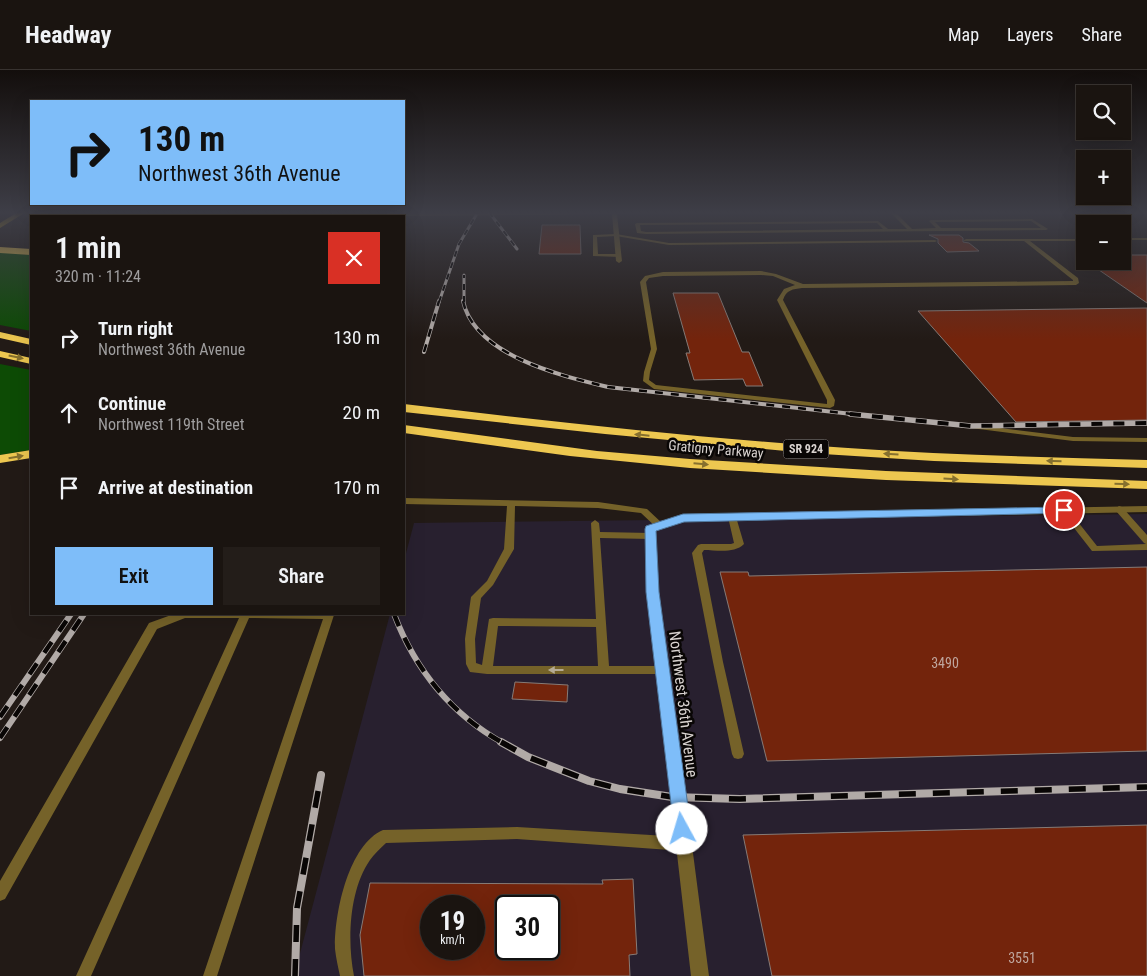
<!DOCTYPE html>
<html lang="en">
<head>
<meta charset="utf-8">
<style>
  :root { --surface:#1a1410; --page:#231d19; --text:#f1f3f6; --muted:#9f9e9f; --line:#383330; --accent:#7ebdf9 }
  body { margin:0; font-family:"Roboto Condensed",sans-serif; background:var(--page); color:var(--text); height:100vh; display:flex; flex-direction:column; font-size:19px; white-space:nowrap }
  * { box-sizing:border-box; margin:0 }
  p { font-size:16px; color:var(--muted) }
  .icon { flex:none; width:28px; height:28px; fill:none; stroke:currentColor; stroke-width:2; stroke-linecap:round; stroke-linejoin:round }
  .map { position:relative; flex:1; overflow:hidden }
  .details { position:absolute; left:30px; top:145px; width:375px; height:400px; display:flex; flex-direction:column; background:var(--surface); border-radius:0px; box-shadow:0 5px 20px #0002,0 0 0 1px var(--line) }
  .details>* { flex:none }
  .banner { position:absolute; left:30px; top:30px; width:375px; height:105px; border-radius:0px; box-shadow:0 5px 20px #0002,0 0 0 1px var(--line); background:#7ebdf9; color:#111; overflow:hidden }
  .controls { position:absolute; left:1076px; top:15px; display:grid; gap:10px }
  .controls a { display:grid; place-items:center; width:55px; height:55px; border-radius:0px; background:var(--surface); box-shadow:0 5px 20px #0002,0 0 0 1px var(--line); font-size:25px }
  .speed { position:absolute; left:420px; top:825px; display:flex; gap:10px; font-size:25px; font-weight:700; text-align:center }
  .speed>* { display:grid; place-content:center; width:65px; height:65px; border-radius:50%; background:var(--surface); box-shadow:0 5px 20px #0002,0 0 0 1px var(--line); line-height:1 }
  .speed small { font-size:12px; font-weight:400 }
  .speed .limit { border:2px solid #111; border-radius:8px; background:#fff; color:#111 }
  .pin { position:absolute; display:grid; place-items:center; width:42px; height:42px; color:#fff; margin:-21px; border:2px solid #fff; border-radius:50%; box-shadow:0 1px 5px #0007 }
  .me { position:absolute; width:55px; margin:-28px; rotate:354deg; stroke-linejoin:round; filter:drop-shadow(0 0 4px #0008) }
  .turn { display:flex; align-items:center; gap:18px; height:105px; padding:0 25px; font-size:22px }
  .turn .icon { width:65px; height:65px; stroke-width:2.5 }
  .turn b { display:block; font-size:35px; line-height:42px }
  .round { display:grid; place-items:center; flex:none; width:52px; height:52px; border-radius:0px; background:var(--page) }
  .summary { display:flex; align-items:center; justify-content:space-between; height:85px; padding:0 25px }
  h1 { font-size:30px; font-weight:600; line-height:38px }
  .action { display:flex; gap:10px; margin-top:auto; padding:10px 25px }
  .action a { flex:1; height:58px; border-radius:0px; background:var(--accent); color:#111; font-size:20px; font-weight:600; line-height:58px; text-align:center }
  .action a+a { background:var(--page); color:var(--text) }
  ul { padding:0; list-style:none }
  li { display:flex; align-items:center; gap:15px; height:75px; padding:0 25px }
  li div { flex:1 }
  li b { display:block; font-size:19px }
  li em { font-style:normal }
  header { display:flex; align-items:center; gap:30px; box-sizing:border-box; height:70px; padding:0 25px; background:var(--surface); border-bottom:1px solid var(--line) }
  header strong { font-size:24px }
  nav { display:flex; gap:28px; margin-inline-start:auto; font-size:18px }
  .map>svg:first-child { display:block }
</style>
</head>
<body>
<header>
<strong>Headway</strong>
<nav><a>Map</a><a>Layers</a><a>Share</a></nav>
</header>
<div class="map">
<svg width="1147" height="906" viewBox="0 0 1147 906">
  <rect width="100%" height="100%" fill="#221a16"/>
  <path fill="#28202f" fill-rule="evenodd" d="M 1147,444 L 1147,906 L 294,906 L 390,544 L 404,544 L 404,491 L 414,453 ZM 431,836 L 474,836 L 474,879 L 431,879 ZM 506,836 L 549,836 L 549,879 L 506,879 Z"/>
  <path fill="#0d4b05" d="M 0,182 L 31,185 L 31,261 L 0,255 Z
    M 0,294 L 31,300 L 31,380 L 0,385 Z"/>
  <path fill="#73240c" stroke="#867b77" fill-rule="evenodd" d="M 542,155 L 580,155 L 581,184 L 539,184 Z
    M 929,165 L 959,165 L 963,168 L 963,172 L 969,173 L 979,181 L 947,182 L 938,173 L 938,169 Z
    M 1122,185 L 1147,185 L 1147,233 L 1086,191 L 1122,191 Z
    M 673,223 L 718,223 L 742,282 L 749,282 L 763,316 L 746,316 L 743,309 L 694,310 L 686,283 L 690,283 Z
    M 1147,238 L 1147,350 L 1016,352 L 918,241 Z
    M 1147,497 L 1147,681 L 767,691 L 720,502 L 748,502 L 749,506 Z
    M 515,612 L 568,615 L 567,632 L 512,629 Z
    M 1147,755 L 1147,906 L 772,906 L 743,765 Z
    M 633,809 L 637,884 L 629,885 L 630,906 L 364,906 L 360,865 L 370,813 L 603,814 L 602,810 ZM 431,836 L 474,836 L 474,879 L 431,879 ZM 506,836 L 549,836 L 549,879 L 506,879 Z"/>
  <g fill="none" stroke-linecap="round" stroke-linejoin="round">
    <path fill="#756229" fill-rule="evenodd" d="M 91,142 L 95,142 L 93,146 L 89,146 Z
      M 146,142 L 151,142 L 146,146 L 142,146 Z
      M 890,142 L 895,142 L 912,159 L 936,158 L 929,151 L 931,150 L 1032,149 L 1048,159 L 1046,160 L 646,164 L 637,163 L 635,154 L 637,153 L 878,151 L 888,159 L 907,159 ZM 1031,151 L 1041,158 L 941,158 L 935,152 ZM 877,153 L 883,159 L 646,162 L 641,161 L 640,155 Z
      M 616,164 L 669,173 L 935,170 L 937,171 L 935,172 L 669,175 L 616,166 L 597,167 L 598,184 L 619,184 L 621,185 L 621,187 L 593,186 L 593,165 Z
      M 1122,168 L 1147,168 L 1147,170 L 1122,170 Z
      M 966,169 L 1085,169 L 1085,171 L 1030,171 L 1078,208 L 1079,213 L 1076,215 L 802,218 C 793,219 786,220 783,230 L 835,330 L 834,336 L 830,338 L 654,319 L 643,311 L 644,302 L 651,279 L 640,212 L 645,206 L 663,202 L 761,201 L 776,204 L 803,214 L 1073,211 L 1073,210 L 1024,171 L 964,171 L 964,170 ZM 761,205 L 773,206 L 795,215 L 784,219 L 777,230 L 827,330 L 827,334 L 656,315 L 649,310 L 650,302 L 657,279 L 646,212 L 649,208 L 663,206 Z
      M 968,354 L 1073,367 L 1147,368 L 1147,372 L 1073,371 L 971,358 L 967,356 Z
      M 404,428 L 598,432 L 647,439 L 663,454 L 664,456 L 663,458 L 657,458 L 641,443 L 598,438 L 515,436 L 514,479 L 493,515 L 481,528 L 475,569 L 476,593 L 482,595 L 489,549 L 493,548 L 596,549 L 591,453 L 595,450 L 599,453 L 600,462 L 651,463 L 655,466 L 651,469 L 600,468 L 609,596 L 663,596 L 667,597 L 668,600 L 667,603 L 663,604 L 487,604 L 470,602 L 466,594 L 465,569 L 471,527 L 487,511 L 504,479 L 507,436 L 404,434 ZM 498,556 L 596,557 L 598,596 L 493,596 Z
      M 1119,436 L 1122,437 L 1147,465 L 1147,480 L 1092,481 L 1060,440 L 1061,438 L 1067,438 L 1097,476 L 1146,474 L 1144,473 L 1116,441 L 1115,439 Z
      M 732,444 L 736,447 L 744,474 C 734,484 716,480 704,480 L 702,483 L 723,592 L 744,684 L 742,688 L 738,689 L 734,688 L 732,684 L 713,592 L 692,483 L 698,475 L 701,474 L 731,474 L 734,473 L 728,447 Z
      M 174,544 L 333,544 L 334,545 L 217,906 L 203,906 L 323,549 L 249,548 L 91,906 L 76,906 L 239,548 L 185,548 L 157,559 L 5,829 L 0,831 L 0,811 L 149,553 Z
      M 517,757 L 684,767 L 689,769 L 691,774 L 689,779 L 684,781 L 517,769 L 386,773 C 380,779 374,784 370,790 C 349,820 347,871 354,906 L 340,906 C 338,897 336,888 335,879 C 334,845 348,775 383,760 Z"/>
    <path fill="#756229" fill-rule="evenodd" d="M 518,142 L 720,142 L 617,144 L 622,191 L 619,193 L 616,191 L 612,144 L 404,146 L 379,145 L 382,143 Z
      M 1147,436 L 1147,442 L 684,451 L 655,461 L 659,522 L 709,906 L 691,906 L 647,522 L 645,459 L 646,457 L 683,445 Z"/>
    <path fill="#d1a912" fill-rule="evenodd" d="M 18,142 L 26,142 L 0,158 L 0,153 Z"/>
    <path fill="#edc750" fill-rule="evenodd" d="M 0,177 L 31,179 L 31,185 L 0,183 Z
      M 0,262 L 31,269 L 31,275 L 0,268 Z
      M 0,281 L 31,288 L 31,294 L 0,287 Z
      M 404,334 C 552,352 700,368 848,378 C 948,385 1047,387 1147,390 L 1147,398 L 934,391 L 807,383 L 605,364 L 404,342 Z
      M 404,355 L 597,381 L 690,389 L 886,401 L 1147,411 L 1147,419 L 886,410 L 690,398 L 570,386 L 404,363 Z
      M 31,380 L 31,388 L 0,393 L 0,385 Z"/>
    <g stroke="#b1aaa7" stroke-width="3">
      <path id="rail-far4" d="M 489,142 L 517,179
        M 329,146 L 332,142
        M 347,146 L 349,142
        M 439,232 L 459,174 L 478,142
        M 464,232 L 464,205"/>
    </g>
    <g stroke="#b1aaa7" stroke-width="4">
      <path id="rail-far3" d="M 463,231 C 475,286 562,306 608,317 L 861,345
        M 424,282 L 439,231"/>
    </g>
    <g stroke="#b1aaa7" stroke-width="5.5">
      <path id="rail-far2" d="M 850,344 L 971,356 L 1147,353"/>
    </g>
    <g stroke="#b1aaa7" stroke-width="6">
      <path id="rail-far1" d="M 394,544 C 415,599 451,644 503,673
        M 0,647 L 71,544
        M 0,668 L 84,544"/>
    </g>
    <g stroke="#b1aaa7" stroke-width="8">
      <path id="rail" d="M 501,672 L 528,687 L 589,711 L 620,719 L 672,727 L 740,729 L 1147,717
        M 295,906 L 297,838 L 321,705"/>
    </g>
    <use href="#rail-far4" stroke="#090605" stroke-width="2" stroke-dasharray="6" stroke-linecap="butt"/>
    <use href="#rail-far3" stroke="#090605" stroke-width="2.5" stroke-dasharray="8" stroke-linecap="butt"/>
    <use href="#rail-far2" stroke="#090605" stroke-width="4" stroke-dasharray="11" stroke-linecap="butt"/>
    <use href="#rail-far1" stroke="#090605" stroke-width="4.5" stroke-dasharray="13" stroke-linecap="butt"/>
    <use href="#rail" stroke="#090605" stroke-width="5.5" stroke-dasharray="17" stroke-linecap="butt"/>
  </g>
  <defs><path id="oneway-solid" d="M-6-.8H1V-3.2L6.5 0L1 3.2V.8H-6Z" transform="scale(1.25)"/></defs>
  <g fill="#86702e">
    <use href="#oneway-solid" transform="translate(16 287) rotate(12)"/>
    <use href="#oneway-solid" transform="translate(642 365) rotate(-174)"/>
    <use href="#oneway-solid" transform="translate(891 384) rotate(-177)"/>
    <use href="#oneway-solid" transform="translate(16 387) rotate(-10)"/>
    <use href="#oneway-solid" transform="translate(1054 391) rotate(-178)"/>
    <use href="#oneway-solid" transform="translate(701 394) rotate(5)"/>
    <use href="#oneway-solid" transform="translate(951 409) rotate(3)"/>
    <use href="#oneway-solid" transform="translate(1122 414) rotate(2)"/>
  </g>
  <use fill="#b5ab95" href="#oneway-solid" transform="translate(556 600) rotate(-180)"/>
  <linearGradient id="sky" x2="0" y2="1"><stop stop-color="#130e0c"/><stop offset="0.53" stop-color="#3e3e47"/><stop offset="1" stop-color="#3e3e47" stop-opacity="0"/></linearGradient>
  <rect width="1147" height="269" fill="url(#sky)"/>
  <path fill="#7ebdf9" stroke="#527ba2" d="M 1064,437 L 1070,440 L 1068,443 L 684,452 L 656,461 L 659,522 L 691,759 L 688,765 L 682,767 L 676,765 L 674,759 L 646,522 L 645,459 L 646,456 L 683,444 Z"/>
  <g text-anchor="middle" stroke-width="5" stroke-linejoin="round" paint-order="stroke">
    <rect fill="#090605" stroke="#9a9592" stroke-width="1" x="783.5" y="369.5" width="45" height="19" rx="4"/>
    <g font-size="12" font-weight="bold" fill="#d8d2cf">
      <text x="806" y="383">SR 924</text>
    </g>
    <g font-size="14" fill="#d8d2cf" stroke="#090605">
      <text transform="translate(716 379) rotate(5)" y="5">Gratigny Parkway</text>
    </g>
    <g font-size="14" fill="#bfa69e">
      <text x="945" y="598">3490</text>
      <text x="1022" y="893">3551</text>
    </g>
    <g font-size="16" fill="#d8d2cf" stroke="#090605">
      <text transform="translate(684 634) rotate(83)" y="6">Northwest 36th Avenue</text>
    </g>
  </g>
</svg>
<div class="controls">
<a><svg class="icon" aria-label="search" viewBox="0 0 24 24"><circle cx="10" cy="10" r="6"/><path d="M15 15l6 6"/></svg></a>
<a>+</a>
<a>−</a>
</div>
<div class="speed"><div>19<small>km/h</small></div><div class="limit">30</div></div>
<div class="pin" style="left:1064px;top:440px;background:#d93025"><svg class="icon" aria-label="arrive" viewBox="0 0 24 24"><path d="M6 21V4h12l-3 4 3 4H6"/></svg></div>
<svg class="me" style="left:682px;top:759px" viewBox="-20 -20 40 40"><circle r="19" fill="#fff"/><path d="M0-13L10 11 0 6-10 11z" fill="#7ebdf9"/></svg>
<div class="banner">
<div class="turn"><svg class="icon" aria-label="right" viewBox="0 0 24 24"><path d="M7 20v-9h11M14 6l5 5-5 5"/></svg><div><b>130 m</b>Northwest 36th Avenue</div></div>
</div>
<section class="details">
<div class="summary"><div><h1>1 min</h1><p>320 m · 11:24</p></div><a class="round" style="background:#d93025;color:#fff"><svg class="icon" aria-label="close" viewBox="0 0 24 24"><path d="M6 6l12 12M18 6L6 18"/></svg></a></div>
<ul>
<li><svg class="icon" aria-label="right" viewBox="0 0 24 24"><path d="M7 20v-9h11M14 6l5 5-5 5"/></svg><div><b>Turn right</b><p>Northwest 36th Avenue</p></div><em>130 m</em></li>
<li><svg class="icon" aria-label="ahead" viewBox="0 0 24 24"><path d="M12 20V5M6 11l6-6 6 6"/></svg><div><b>Continue</b><p>Northwest 119th Street</p></div><em>20 m</em></li>
<li><svg class="icon" aria-label="arrive" viewBox="0 0 24 24"><path d="M6 21V4h12l-3 4 3 4H6"/></svg><div><b>Arrive at destination</b></div><em>170 m</em></li>
</ul>
<div class="action"><a>Exit</a><a>Share</a></div>
</section>
</div>
</body>
</html>
